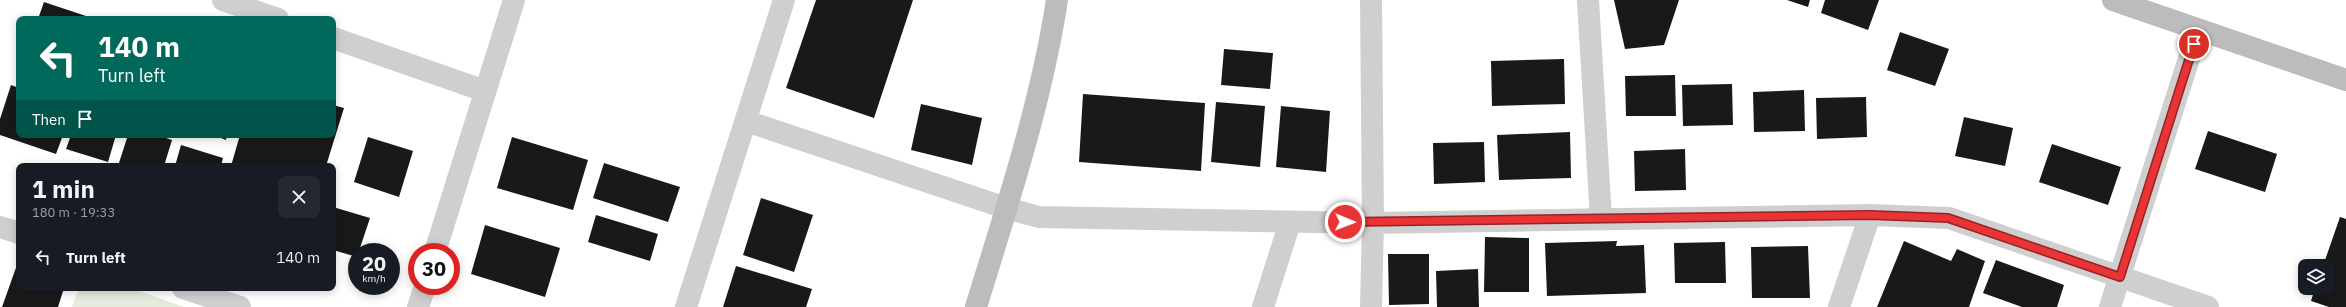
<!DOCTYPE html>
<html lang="en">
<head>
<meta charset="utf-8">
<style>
  :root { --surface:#171b24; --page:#242831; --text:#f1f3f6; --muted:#9ea1a6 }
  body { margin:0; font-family:"IBM Plex Sans",sans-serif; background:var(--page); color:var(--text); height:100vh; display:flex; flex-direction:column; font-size:15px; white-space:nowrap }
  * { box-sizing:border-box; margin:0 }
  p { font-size:13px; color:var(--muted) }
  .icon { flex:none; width:22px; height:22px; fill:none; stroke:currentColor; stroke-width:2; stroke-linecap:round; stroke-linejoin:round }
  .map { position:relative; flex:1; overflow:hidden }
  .drawer { position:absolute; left:16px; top:163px; width:320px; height:128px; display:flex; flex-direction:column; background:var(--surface); border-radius:8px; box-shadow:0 2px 10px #0003 }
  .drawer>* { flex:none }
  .banner { position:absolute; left:16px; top:16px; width:320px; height:122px; border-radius:8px; box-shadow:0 2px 10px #0003; background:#00695c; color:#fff; overflow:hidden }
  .buttons { position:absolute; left:2298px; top:259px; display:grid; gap:8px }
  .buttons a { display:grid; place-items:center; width:36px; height:36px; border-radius:8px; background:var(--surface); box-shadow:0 2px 10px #0003; font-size:20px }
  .speed { position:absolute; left:348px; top:243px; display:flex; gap:8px; font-size:20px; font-weight:700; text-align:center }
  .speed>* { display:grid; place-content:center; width:52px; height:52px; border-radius:50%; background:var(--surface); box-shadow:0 2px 10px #0003; line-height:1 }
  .speed small { font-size:10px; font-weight:400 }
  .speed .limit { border:6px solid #d22; background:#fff; color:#111 }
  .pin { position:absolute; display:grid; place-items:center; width:34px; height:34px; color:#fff; margin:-17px; border:2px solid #fff; border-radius:50%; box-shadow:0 1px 4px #0007 }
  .me { position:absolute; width:44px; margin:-22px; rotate:91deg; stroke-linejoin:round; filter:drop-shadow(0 0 3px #0008) }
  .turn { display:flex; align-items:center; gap:14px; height:84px; padding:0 16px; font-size:18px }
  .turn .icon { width:52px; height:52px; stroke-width:2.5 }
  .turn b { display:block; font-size:28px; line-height:34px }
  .then { display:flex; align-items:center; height:38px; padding:0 16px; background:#0003; gap:8px; font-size:15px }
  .round { display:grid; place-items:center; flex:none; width:42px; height:42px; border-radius:8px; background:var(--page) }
  .headline { display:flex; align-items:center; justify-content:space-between; height:68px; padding:0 16px }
  h1 { font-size:24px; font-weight:700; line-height:30px }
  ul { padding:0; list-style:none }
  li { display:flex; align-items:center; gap:12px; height:52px; padding:0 16px }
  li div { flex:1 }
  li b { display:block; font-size:15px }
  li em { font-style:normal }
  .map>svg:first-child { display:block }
</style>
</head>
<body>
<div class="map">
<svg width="2346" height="307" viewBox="0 0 2346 307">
  <rect width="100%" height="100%" fill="#fff"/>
  <path fill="#e5ecde" d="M 79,288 L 131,288 L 184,307 L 72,307 Z"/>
  <path fill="#191919" d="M 816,0 L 913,0 L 874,118 L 786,88 Z
    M 1614,0 L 1679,0 L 1664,45 L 1625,49 Z
    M 1787,0 L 1810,0 L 1808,7 Z
    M 1825,0 L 1879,0 L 1868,30 L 1821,13 Z
    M 44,2 L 86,16 L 85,19 L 38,19 Z
    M 1900,32 L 1949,49 L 1935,86 L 1887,70 Z
    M 1224,49 L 1273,53 L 1270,89 L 1221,85 Z
    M 1564,59 L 1565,104 L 1492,106 L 1491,61 Z
    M 1675,75 L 1676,116 L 1626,116 L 1625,76 Z
    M 1732,84 L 1733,125 L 1683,126 L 1682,85 Z
    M 11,85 L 19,88 L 19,135 L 63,135 L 56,154 L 0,135 L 0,119 Z
    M 1804,90 L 1805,131 L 1754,132 L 1753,92 Z
    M 1083,94 L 1205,103 L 1201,171 L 1079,162 Z
    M 1866,97 L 1867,137 L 1817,139 L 1816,98 Z
    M 1216,102 L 1265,106 L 1260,167 L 1211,162 Z
    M 921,104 L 982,118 L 972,165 L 911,150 Z
    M 333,105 L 344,108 L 326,166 L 231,166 L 240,135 L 333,135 Z
    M 1281,106 L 1330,111 L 1326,172 L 1276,167 Z
    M 1964,117 L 2013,128 L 2005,166 L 1955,156 Z
    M 2208,131 L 2277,154 L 2265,192 L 2195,169 Z
    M 1570,132 L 1571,178 L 1499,180 L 1497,135 Z
    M 71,135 L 116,135 L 108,162 L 66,149 Z
    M 128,135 L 157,135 L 172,140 L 164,166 L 118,166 Z
    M 213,135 L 227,135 L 226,140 Z
    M 368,137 L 413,151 L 399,197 L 354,182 Z
    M 512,137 L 588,160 L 573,210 L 497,188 Z
    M 1484,142 L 1485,182 L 1434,184 L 1433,143 Z
    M 2052,144 L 2121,167 L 2108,205 L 2039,182 Z
    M 181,145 L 223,158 L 221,166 L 175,166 Z
    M 1685,149 L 1686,190 L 1635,191 L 1634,151 Z
    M 604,163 L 680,187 L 668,222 L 593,198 Z
    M 761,198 L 813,215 L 794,272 L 743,255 Z
    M 333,207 L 370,218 L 357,257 L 333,250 Z
    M 596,215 L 658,234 L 650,261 L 588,242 Z
    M 2340,217 L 2346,219 L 2346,307 L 2329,307 L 2311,301 L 2315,288 L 2327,288 L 2327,266 L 2323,266 Z
    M 485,225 L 560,248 L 545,297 L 471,274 Z
    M 1485,237 L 1529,238 L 1529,292 L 1484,292 Z
    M 1617,241 L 1616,246 L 1644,245 L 1646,293 L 1547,296 L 1545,243 Z
    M 1904,241 L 1951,261 L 1957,249 L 1985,261 L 1969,307 L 1877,307 Z
    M 1725,242 L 1726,283 L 1675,283 L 1674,243 Z
    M 1808,246 L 1810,298 L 1752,298 L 1751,247 Z
    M 1388,254 L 1429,254 L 1429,304 L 1389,305 Z
    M 1996,260 L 2064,285 L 2057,307 L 2022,307 L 1983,293 Z
    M 17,265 L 19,266 L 19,288 L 64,288 L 58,307 L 2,307 Z
    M 736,266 L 812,289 L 806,307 L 723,307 Z
    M 1478,269 L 1479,307 L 1437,307 L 1436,271 Z"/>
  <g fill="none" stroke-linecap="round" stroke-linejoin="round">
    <path stroke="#cfcfcf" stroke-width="22" d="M 223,0 L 278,19
      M 1588,0 L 1601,219
      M 333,38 L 485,91
      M 746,121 L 1006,208 L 1039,217 L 1373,223 L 1870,215 L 1949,218 L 2208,307
      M 0,227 L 19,233
      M 435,252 L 514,0
      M 183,288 L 240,307
      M 418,307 L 425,286
      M 686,307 L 784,0
      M 1263,307 L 1290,222
      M 1371,307 L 1373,223 L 1371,0
      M 1839,307 L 1870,215
      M 2110,307 L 2198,30"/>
    <path stroke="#bcbcbc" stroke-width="22" d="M 2113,0 L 2346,80
      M 976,307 C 1007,206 1041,104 1057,0"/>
  </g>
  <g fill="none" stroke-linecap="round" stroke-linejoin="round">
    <g stroke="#972223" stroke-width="10">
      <path id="route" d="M 1345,222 L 1870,215 L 1948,218 L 2120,277 L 2194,44"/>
    </g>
    <use href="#route" stroke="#e93436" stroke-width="7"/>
  </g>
</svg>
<div class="buttons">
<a><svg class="icon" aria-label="layers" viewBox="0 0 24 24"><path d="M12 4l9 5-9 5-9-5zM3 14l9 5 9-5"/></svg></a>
</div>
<div class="speed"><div>20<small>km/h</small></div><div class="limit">30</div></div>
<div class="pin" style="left:2194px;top:44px;background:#d93025"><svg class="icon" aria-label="arrive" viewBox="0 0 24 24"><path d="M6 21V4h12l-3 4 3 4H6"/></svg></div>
<svg class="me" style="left:1345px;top:222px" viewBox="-20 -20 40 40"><circle r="17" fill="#e93436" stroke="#fff" stroke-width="3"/><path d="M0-11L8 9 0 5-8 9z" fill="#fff"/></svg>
<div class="banner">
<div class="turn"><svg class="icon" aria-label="left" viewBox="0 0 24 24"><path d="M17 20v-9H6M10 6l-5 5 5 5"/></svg><div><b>140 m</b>Turn left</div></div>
<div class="then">Then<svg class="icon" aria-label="arrive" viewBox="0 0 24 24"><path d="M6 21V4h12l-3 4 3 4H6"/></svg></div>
</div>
<section class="drawer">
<div class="headline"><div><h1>1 min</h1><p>180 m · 19:33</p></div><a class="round"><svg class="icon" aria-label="close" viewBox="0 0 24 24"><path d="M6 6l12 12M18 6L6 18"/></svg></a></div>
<ul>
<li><svg class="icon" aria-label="left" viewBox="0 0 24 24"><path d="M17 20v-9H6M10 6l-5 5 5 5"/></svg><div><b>Turn left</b></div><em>140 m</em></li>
</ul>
</section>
</div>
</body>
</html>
